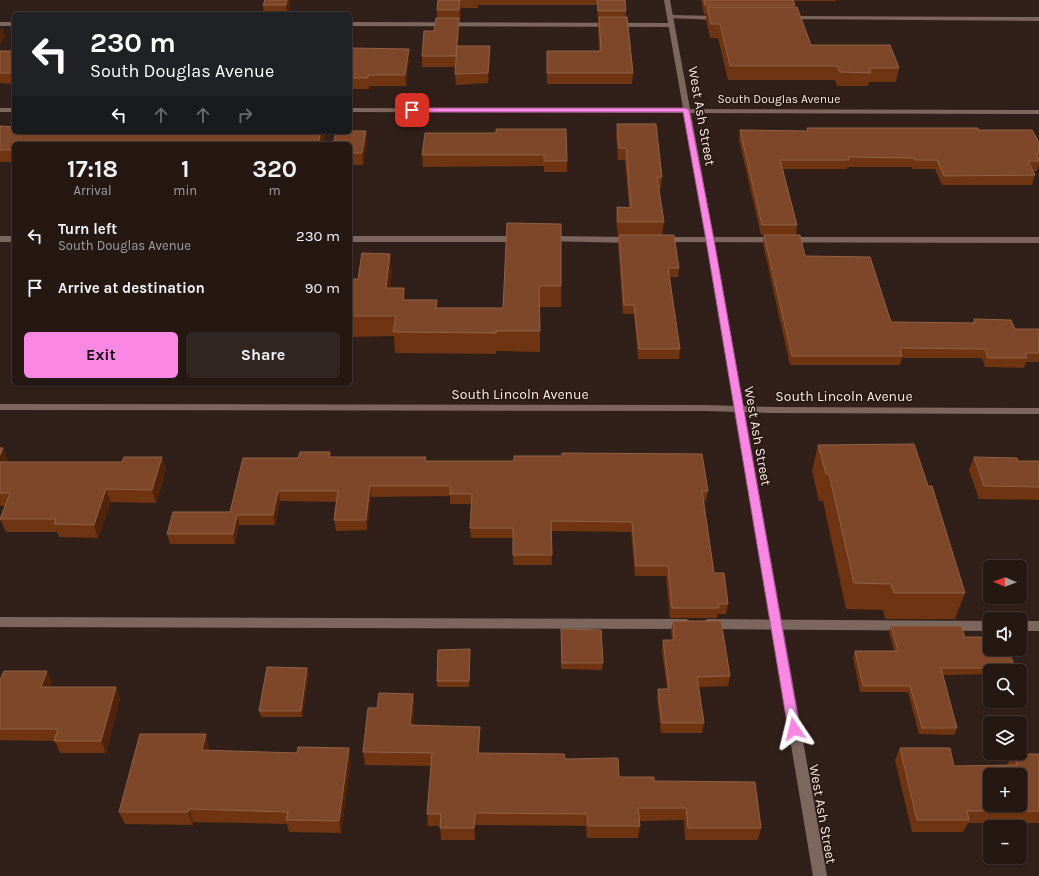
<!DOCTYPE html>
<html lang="en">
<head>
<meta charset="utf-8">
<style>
  :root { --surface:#251813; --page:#312521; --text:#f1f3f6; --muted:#a3a0a0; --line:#423733; --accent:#fb87e5 }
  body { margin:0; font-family:Karla,sans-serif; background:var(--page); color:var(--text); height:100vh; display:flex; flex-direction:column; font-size:15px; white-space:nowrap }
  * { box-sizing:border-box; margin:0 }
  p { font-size:13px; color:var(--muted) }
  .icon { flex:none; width:22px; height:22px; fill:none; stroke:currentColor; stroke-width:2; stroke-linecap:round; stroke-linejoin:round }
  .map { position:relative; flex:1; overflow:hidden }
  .details { position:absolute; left:12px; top:142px; width:340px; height:244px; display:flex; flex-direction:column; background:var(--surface); border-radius:6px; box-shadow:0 1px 3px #0004,0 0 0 1px var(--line) }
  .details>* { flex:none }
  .banner { position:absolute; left:12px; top:12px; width:340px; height:122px; border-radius:6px; box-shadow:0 1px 3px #0004,0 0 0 1px var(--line); background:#202124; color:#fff; overflow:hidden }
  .needle { width:26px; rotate:271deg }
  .buttons { position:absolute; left:983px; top:560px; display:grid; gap:8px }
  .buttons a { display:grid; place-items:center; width:44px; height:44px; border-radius:6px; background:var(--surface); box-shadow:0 1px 3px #0004,0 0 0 1px var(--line); font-size:20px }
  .pin { position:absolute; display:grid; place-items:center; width:34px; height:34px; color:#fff; margin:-17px; border-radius:8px; box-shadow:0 2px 6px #0006 }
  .me { position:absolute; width:44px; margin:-22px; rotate:350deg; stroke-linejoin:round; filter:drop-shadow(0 0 3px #0008) }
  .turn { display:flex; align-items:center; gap:14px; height:84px; padding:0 12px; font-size:18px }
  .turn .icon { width:52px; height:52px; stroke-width:2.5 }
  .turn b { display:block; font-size:28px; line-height:34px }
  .lanes { display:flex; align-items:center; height:38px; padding:0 12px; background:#0003; justify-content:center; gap:20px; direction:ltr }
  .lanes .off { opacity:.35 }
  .eta { display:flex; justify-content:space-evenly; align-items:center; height:68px; text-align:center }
  .eta b { font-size:24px; font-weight:700; line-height:28px }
  .cta { display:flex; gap:8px; margin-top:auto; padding:8px 12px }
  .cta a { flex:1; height:46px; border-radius:6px; background:var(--accent); color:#111; font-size:16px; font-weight:700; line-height:46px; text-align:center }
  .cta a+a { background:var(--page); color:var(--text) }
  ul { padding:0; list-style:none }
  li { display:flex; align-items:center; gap:12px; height:52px; padding:0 12px }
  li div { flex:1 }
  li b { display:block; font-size:15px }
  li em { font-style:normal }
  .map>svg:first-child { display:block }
</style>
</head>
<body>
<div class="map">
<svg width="1039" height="876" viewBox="0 0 1039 876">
  <rect width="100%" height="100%" fill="#312019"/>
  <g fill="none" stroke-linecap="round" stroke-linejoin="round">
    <path fill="#7c675e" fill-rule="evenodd" d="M 670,15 L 718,16 L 721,18 L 718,20 L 668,18 L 668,16 Z
      M 788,16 L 1039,17 L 1039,21 L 786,19 L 786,17 Z
      M 0,22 L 14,22 L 14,26 L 0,26 Z
      M 350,22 L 672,23 L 675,25 L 672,27 L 350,26 Z
      M 0,236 L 14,236 L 14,242 L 0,242 Z
      M 350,236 L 519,236 L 523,239 L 519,242 L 350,242 Z
      M 547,236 L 631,237 L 635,240 L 631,243 L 544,241 L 543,239 L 544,237 Z
      M 661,237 L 1039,237 L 1039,243 L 658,242 L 657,240 Z
      M 0,617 L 686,619 L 690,621 L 692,624 L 690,627 L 686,629 L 0,627 Z
      M 708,619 L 990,621 L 990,631 L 708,629 L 704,627 L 702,624 L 704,621 Z
      M 1020,621 L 1039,621 L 1039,631 L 1020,631 Z"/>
    <path fill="#7c675e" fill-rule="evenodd" d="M 0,108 L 14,108 L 14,112 L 0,112 Z
      M 350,108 L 1039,110 L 1039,114 L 350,112 Z
      M 0,404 L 705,405 L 774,407 L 1039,408 L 1039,414 L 774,413 L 705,411 L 0,410 Z"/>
    <path fill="#7c675e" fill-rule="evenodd" d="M 664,0 L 670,0 L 714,239 L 827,876 L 813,876 L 706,239 Z"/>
  </g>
  <path fill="#6f3412" d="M 291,0 L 287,14 L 264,14 L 263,5 Z
    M 438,0 L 625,0 L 626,11 L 626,17 L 633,73 L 632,84 L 547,84 L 547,51 L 599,51 L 598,28 L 598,21 L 597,5 L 478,5 L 478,8 L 461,8 L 460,21 L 459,21 L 459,28 L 458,46 L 490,57 L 488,83 L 456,85 L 455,74 L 456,67 L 422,67 L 422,56 L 434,31 L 437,18 L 437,10 Z
    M 701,0 L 836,0 L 835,1 L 793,1 L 795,5 L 794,7 L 811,45 L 899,68 L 896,82 L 869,82 L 868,86 L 837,86 L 835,80 L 728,80 L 718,38 L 710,38 L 706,20 L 706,14 L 704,14 Z
    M 350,48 L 409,59 L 406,86 L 369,86 L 369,89 L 350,89 Z
    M 0,51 L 14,51 L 14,84 L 0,83 Z
    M 617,124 L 662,177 L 661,189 L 659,189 L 664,222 L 662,235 L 679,268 L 678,277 L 670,277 L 680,349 L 679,359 L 638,359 L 634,314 L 623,314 L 618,244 L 619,235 L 618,235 L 616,220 L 617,207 L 629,208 L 625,160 L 618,160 L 616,136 Z
    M 0,126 L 325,137 L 323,144 L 14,144 L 14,162 L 0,162 Z
    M 807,128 L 979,130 L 1039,154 L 1039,164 L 1037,171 L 1033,171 L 1035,175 L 1032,185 L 942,185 L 935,169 L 912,169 L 912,167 L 847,167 L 847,169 L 783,169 L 797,225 L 796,235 L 761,235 L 739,140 L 740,130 L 807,131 Z
    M 496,133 L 567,161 L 567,172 L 544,172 L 544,166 L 423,167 L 422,155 Z
    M 367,143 L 363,165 L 350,165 L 350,144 Z
    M 507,223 L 561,286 L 561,307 L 540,307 L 540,352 L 496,351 L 496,354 L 395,353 L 394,336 L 350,337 L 350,292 L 358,279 L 392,274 L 390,288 L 404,288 L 405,300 L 437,300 L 437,308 L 503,308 Z
    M 764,235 L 805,256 L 891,322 L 972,323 L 974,319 L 1015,329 L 1039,329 L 1039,362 L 1026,362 L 1024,368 L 985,367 L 982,358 L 902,358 L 900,365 L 790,365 L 763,244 Z
    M 818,445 L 928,486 L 965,593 L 955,619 L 885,619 L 883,610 L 846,609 L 823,501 L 819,501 L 812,471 Z
    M 0,448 L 3,448 L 8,462 L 122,462 L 162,457 L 166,470 L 156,503 L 111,502 L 98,538 L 59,537 L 57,532 L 6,532 L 0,519 L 5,506 L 0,506 Z
    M 330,452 L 331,457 L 426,461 L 708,491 L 706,501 L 704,501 L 714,573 L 728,604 L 726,614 L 717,614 L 717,618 L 670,618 L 666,576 L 635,576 L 631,532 L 551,531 L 552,565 L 513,565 L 513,538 L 471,538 L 470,528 L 472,504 L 450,504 L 450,496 L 371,497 L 367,530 L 336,531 L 334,520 L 336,502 L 280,501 L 275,525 L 239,525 L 235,544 L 170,544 L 167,534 L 230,512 Z
    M 974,457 L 1018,461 L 1039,461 L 1039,500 L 979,499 L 969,470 Z
    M 673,621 L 730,676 L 728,686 L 699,687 L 704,723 L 702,733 L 661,733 L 657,699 L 658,689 L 667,689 L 662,651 L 663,640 L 672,640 L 671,631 Z
    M 891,626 L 965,637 L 1015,668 L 1013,671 L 990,671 L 990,674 L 942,675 L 957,728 L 954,735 L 919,734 L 908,692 L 860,692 L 853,657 L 855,651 L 894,651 L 889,632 Z
    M 561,629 L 603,663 L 602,670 L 561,669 Z
    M 470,656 L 469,687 L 437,687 L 437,681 Z
    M 309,674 L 302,717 L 261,717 L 259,711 Z
    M 0,680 L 52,682 L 50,687 L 116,687 L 120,698 L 106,753 L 60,753 L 55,741 L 0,740 Z
    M 413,694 L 414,706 L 413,726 L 480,739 L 479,753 L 565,759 L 619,777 L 654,781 L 761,828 L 758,840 L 685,840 L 684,820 L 639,821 L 640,826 L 638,838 L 587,838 L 586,826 L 475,825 L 475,840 L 441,840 L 440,826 L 428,826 L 427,814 L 431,766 L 365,765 L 363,752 L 377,708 Z
    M 209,747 L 209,751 L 351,760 L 341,833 L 289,832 L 287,824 L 193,822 L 193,825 L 125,824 L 119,812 Z
    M 900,748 L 954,766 L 1007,765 L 1013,754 L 1039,754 L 1039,823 L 968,823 L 963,832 L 912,832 L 895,760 Z"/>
  <path fill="#50240b" d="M 287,0 L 291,0 L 287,14 L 286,5 Z
    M 460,0 L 461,8 L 460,21 L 459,10 Z
    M 459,18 L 459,28 L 456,67 L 456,56 Z
    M 2,27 L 5,37 L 0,45 L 0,30 Z
    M 490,46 L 490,57 L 488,83 L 488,73 Z
    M 409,49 L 409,59 L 406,86 L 405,75 Z
    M 366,131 L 367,143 L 363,165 L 362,153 Z
    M 321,132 L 324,132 L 325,137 L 323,144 L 318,144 Z
    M 390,254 L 392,274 L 388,309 L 386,288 Z
    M 404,288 L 406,309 L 403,300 Z
    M 3,448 L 8,461 L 2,475 L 0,469 L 0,455 Z
    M 162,457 L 166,470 L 156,503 L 152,490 Z
    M 370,486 L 371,497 L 367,530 L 366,520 Z
    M 106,489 L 111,502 L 98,538 L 94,525 Z
    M 278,491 L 280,501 L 275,525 L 273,515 Z
    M 237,515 L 239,525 L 235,544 L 233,534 Z
    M 307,668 L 309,674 L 302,717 L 301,711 Z
    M 47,671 L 52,682 L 47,699 L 41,687 Z
    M 116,687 L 120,698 L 106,753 L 101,741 Z
    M 413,694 L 414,706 L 412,738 L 410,725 Z
    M 480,727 L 480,739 L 479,766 L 478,753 Z
    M 206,734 L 209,747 L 206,763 L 202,750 Z
    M 349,748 L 351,760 L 341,833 L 339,821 Z
    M 189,809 L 193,822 L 193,825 L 188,812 Z
    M 475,813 L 475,840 L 474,828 Z"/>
  <path fill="#7e4729" stroke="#916146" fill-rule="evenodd" d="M 265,0 L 287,0 L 286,5 L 263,5 Z
    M 438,0 L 460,0 L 459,10 L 437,10 Z
    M 597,0 L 625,0 L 626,11 L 598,11 Z
    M 704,0 L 793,0 L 795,5 L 705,5 Z
    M 707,7 L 797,7 L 811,45 L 890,45 L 899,68 L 869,68 L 871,73 L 840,72 L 837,66 L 730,66 L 720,24 L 711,24 Z
    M 599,17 L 627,17 L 633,73 L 547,73 L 547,51 L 601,51 Z
    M 436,18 L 459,18 L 456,56 L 422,56 L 424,31 L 434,31 Z
    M 457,46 L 490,46 L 488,73 L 455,74 Z
    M 350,48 L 409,49 L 405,75 L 368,75 L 368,78 L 350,78 Z
    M 0,51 L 14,51 L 14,73 L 0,73 Z
    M 617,124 L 656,124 L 662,177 L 657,177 L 664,222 L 618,222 L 617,207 L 631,208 L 626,148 L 619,148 Z
    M 0,126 L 14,127 L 14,132 L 321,132 L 318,144 L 14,144 L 14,150 L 0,150 Z
    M 807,128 L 978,128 L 979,130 L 1032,130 L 1039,142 L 1039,154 L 1036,154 L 1039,160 L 1039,161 L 1028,161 L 1035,175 L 944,176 L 937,160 L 915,160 L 914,158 L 848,157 L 849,160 L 780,160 L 797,225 L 762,225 L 740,130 L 808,131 Z
    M 496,129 L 566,129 L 567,161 L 544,161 L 544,155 L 422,155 L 425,133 L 496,133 Z
    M 350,131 L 366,131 L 362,153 L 350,153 L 350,144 L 333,144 L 336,132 L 350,132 Z
    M 507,223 L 561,224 L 561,286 L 539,286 L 540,331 L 496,331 L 496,333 L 393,332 L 396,316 L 350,316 L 350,292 L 352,279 L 358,279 L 362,253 L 390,254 L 386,288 L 404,288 L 403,300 L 437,300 L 436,308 L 503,308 Z
    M 619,235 L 674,235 L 679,268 L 668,268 L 680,349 L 639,349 L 634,305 L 624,305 Z
    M 764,235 L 800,235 L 805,256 L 870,257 L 891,322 L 975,323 L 974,319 L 1011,320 L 1015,329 L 1039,329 L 1039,353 L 1025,353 L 1027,358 L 988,358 L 985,349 L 900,348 L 902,356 L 792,356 Z
    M 914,444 L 928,486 L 932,486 L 965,593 L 894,593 L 891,584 L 854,583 L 829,474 L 826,474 L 818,445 Z
    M 0,448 L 3,448 L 0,455 Z
    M 300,452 L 330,452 L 329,457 L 426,457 L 425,461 L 514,461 L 514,456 L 562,456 L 562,453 L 702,454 L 708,491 L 702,491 L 714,573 L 724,573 L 728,604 L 718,604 L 719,608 L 672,608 L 668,566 L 636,566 L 632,522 L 551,521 L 552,555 L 513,555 L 513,528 L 470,528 L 472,494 L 450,494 L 450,486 L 370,486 L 366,520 L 334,520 L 338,491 L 278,491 L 273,515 L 237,515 L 233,534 L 167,534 L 173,512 L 230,512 L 243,458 L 298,458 Z
    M 124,457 L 162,457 L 152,490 L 106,489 L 94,525 L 54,524 L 56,519 L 0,519 L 10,493 L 0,493 L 0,462 L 122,462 Z
    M 974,457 L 1017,458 L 1018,461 L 1039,461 L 1039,487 L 984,486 Z
    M 673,621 L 721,621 L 730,676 L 697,677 L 704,723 L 662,723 L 658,689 L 669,689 L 663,640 L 674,640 Z
    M 891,626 L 961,626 L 965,637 L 990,637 L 990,649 L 1008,649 L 1015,668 L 941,668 L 957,728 L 922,728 L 910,686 L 863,686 L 855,651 L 898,651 Z
    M 561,629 L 601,630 L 603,663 L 562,663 Z
    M 470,649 L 469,681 L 437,681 L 438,650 Z
    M 267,667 L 307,668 L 301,711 L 259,711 Z
    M 4,671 L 47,671 L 41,687 L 116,687 L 101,741 L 54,741 L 58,729 L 0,729 L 0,680 Z
    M 379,693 L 413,694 L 410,725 L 480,727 L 478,753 L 564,754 L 565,759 L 618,758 L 619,777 L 654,777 L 654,781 L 755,782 L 761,828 L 688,828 L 686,808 L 638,808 L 640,826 L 588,826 L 587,814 L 475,813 L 474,828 L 440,828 L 441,814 L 427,814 L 432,753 L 363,752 L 368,708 L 377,708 Z
    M 140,734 L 206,734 L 202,750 L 297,753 L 298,747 L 349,748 L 339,821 L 286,820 L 288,812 L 189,809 L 188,812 L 119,812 Z
    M 900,748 L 950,748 L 954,766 L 1017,765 L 1013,754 L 1039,754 L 1039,811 L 967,811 L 969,820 L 917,820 ZM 990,775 L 1020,775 L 1020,805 L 990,805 Z"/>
  <path fill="#fb87e5" stroke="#a35895" d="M 409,108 L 686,108 L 689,110 L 714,240 L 800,729 L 798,733 L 794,734 L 790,733 L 788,729 L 706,240 L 683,112 L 412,112 L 408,110 Z"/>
  <g text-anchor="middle" stroke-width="3" stroke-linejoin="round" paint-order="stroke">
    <g font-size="12" fill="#f8ebe6" stroke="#271710">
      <text x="779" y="103">South Douglas Avenue</text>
    </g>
    <g font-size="14" fill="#f8ebe6" stroke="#271710">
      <text transform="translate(702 116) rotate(80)" y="5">West Ash Street</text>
      <text x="520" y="399">South Lincoln Avenue</text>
      <text x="844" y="401">South Lincoln Avenue</text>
      <text transform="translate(758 436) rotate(80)" y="5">West Ash Street</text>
      <text transform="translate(823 814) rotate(80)" y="5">West Ash Street</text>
    </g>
  </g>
</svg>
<div class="buttons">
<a><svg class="needle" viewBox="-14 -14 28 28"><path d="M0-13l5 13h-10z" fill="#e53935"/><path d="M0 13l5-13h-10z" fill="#a3a0a0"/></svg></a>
<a><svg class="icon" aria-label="sound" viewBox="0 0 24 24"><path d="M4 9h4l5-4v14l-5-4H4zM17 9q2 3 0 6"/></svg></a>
<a><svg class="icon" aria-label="search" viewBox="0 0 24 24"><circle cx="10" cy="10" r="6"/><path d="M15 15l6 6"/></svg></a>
<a><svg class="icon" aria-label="layers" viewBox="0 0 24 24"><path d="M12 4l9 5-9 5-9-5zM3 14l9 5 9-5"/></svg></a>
<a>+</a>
<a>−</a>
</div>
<div class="pin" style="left:412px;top:110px;background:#d93025"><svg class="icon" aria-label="arrive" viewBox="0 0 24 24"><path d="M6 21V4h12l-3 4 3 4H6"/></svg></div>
<svg class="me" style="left:794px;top:729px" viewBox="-20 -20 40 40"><path d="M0-17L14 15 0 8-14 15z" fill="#fb87e5" stroke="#fff" stroke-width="4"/></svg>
<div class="banner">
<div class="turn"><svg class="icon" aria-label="left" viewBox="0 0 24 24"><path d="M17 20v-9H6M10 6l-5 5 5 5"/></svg><div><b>230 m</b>South Douglas Avenue</div></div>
<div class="lanes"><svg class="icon" aria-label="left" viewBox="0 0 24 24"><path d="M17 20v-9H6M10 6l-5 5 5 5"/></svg><svg class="icon off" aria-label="ahead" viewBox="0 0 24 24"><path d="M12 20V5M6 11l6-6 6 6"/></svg><svg class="icon off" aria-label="ahead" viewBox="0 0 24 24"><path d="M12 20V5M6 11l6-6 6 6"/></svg><svg class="icon off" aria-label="right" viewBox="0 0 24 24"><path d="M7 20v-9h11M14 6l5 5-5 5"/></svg></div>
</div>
<section class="details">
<div class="eta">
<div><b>17:18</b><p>Arrival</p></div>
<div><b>1</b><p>min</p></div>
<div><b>320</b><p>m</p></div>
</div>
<ul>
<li><svg class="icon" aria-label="left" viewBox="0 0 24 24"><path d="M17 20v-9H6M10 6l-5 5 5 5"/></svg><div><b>Turn left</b><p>South Douglas Avenue</p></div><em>230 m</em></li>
<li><svg class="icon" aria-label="arrive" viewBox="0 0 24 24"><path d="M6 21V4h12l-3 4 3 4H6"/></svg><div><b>Arrive at destination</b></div><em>90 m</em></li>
</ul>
<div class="cta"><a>Exit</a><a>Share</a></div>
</section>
</div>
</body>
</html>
